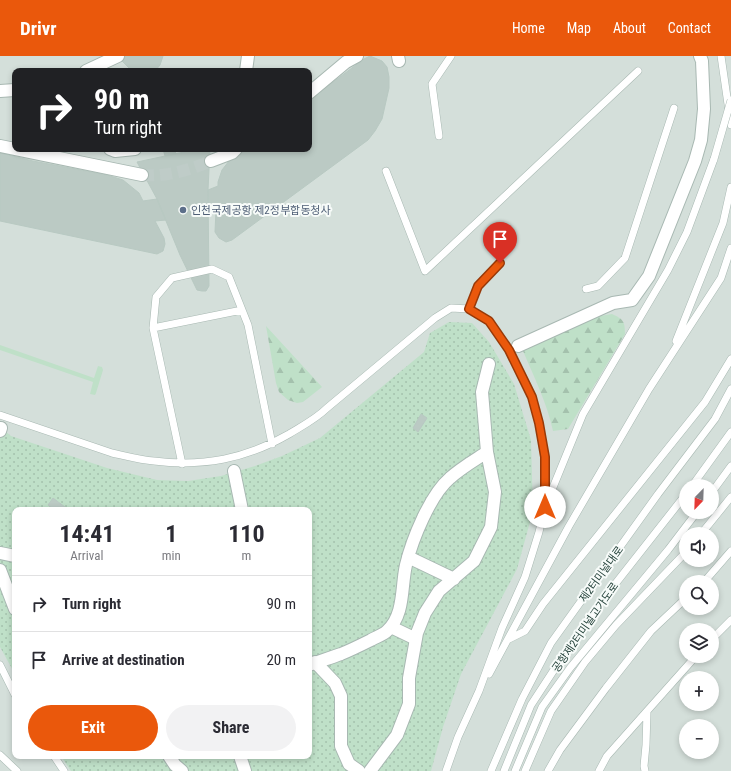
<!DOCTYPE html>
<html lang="en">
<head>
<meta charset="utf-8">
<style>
  :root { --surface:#fff; --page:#f2f2f3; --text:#2b2b33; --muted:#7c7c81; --line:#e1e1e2; --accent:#ea580c }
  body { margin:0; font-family:"Roboto Condensed","Noto Sans KR",sans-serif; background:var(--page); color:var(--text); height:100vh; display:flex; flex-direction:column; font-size:15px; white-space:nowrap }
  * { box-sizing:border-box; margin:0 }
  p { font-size:13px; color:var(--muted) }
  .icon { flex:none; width:22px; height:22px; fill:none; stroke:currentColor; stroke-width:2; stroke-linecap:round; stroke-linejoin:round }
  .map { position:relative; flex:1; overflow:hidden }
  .panel { position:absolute; left:12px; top:451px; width:300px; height:252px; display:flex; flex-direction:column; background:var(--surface); border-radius:8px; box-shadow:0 2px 6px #0003 }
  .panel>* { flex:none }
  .hud { position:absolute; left:12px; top:12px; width:300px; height:84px; border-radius:8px; box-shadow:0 2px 6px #0003; background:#202124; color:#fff; overflow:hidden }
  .needle { width:26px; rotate:203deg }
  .fabs { position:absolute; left:679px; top:423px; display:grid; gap:8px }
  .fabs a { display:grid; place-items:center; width:40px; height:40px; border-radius:50%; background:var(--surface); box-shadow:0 2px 6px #0003; font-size:20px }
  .pin { position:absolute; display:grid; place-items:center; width:34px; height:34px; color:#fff; margin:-41px -17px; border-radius:50% 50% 50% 0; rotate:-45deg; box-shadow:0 0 4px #0007 }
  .pin .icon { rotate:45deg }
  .me { position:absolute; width:44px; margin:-22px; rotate:0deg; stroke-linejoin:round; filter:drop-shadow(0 0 3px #0008) }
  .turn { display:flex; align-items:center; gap:14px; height:84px; padding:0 16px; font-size:18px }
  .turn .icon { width:52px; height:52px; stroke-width:2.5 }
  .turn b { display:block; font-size:28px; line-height:34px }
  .eta { display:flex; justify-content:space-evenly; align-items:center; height:68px; text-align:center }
  .eta b { font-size:24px; font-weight:700; line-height:28px }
  .action { display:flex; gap:8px; margin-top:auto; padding:8px 16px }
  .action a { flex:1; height:46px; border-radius:24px; background:var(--accent); color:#fff; font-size:16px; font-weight:700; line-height:46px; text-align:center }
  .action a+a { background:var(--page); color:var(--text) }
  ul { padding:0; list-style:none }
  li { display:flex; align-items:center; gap:12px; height:56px; padding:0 16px; border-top:1px solid var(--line) }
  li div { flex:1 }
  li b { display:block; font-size:15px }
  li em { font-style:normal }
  header { display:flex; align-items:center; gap:24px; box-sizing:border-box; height:56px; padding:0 20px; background:var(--accent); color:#fff }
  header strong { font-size:19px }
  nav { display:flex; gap:22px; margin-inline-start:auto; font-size:14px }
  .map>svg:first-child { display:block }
</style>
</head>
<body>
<header>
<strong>Drivr</strong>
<nav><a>Home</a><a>Map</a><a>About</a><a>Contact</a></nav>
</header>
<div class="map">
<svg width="731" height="715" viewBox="0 0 731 715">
  <defs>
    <pattern id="forest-firs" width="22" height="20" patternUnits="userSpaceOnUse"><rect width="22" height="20" fill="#bfe0c8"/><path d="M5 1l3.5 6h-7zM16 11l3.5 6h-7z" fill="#a4c1ad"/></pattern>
    <pattern id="garden-dots" width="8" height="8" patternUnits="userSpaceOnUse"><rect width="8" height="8" fill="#bfe0c8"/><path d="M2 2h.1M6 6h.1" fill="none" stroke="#a4c1ad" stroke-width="1.8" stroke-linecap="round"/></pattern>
  </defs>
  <rect width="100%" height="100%" fill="#e6efeb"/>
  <path fill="#d4dfda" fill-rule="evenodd" d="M 0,0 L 731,0 L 731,715 L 0,715 ZM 15,15 L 309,15 L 309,93 L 15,93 ZM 686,430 L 712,430 L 712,456 L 686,456 ZM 15,454 L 309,454 L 309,700 L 15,700 ZM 686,478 L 712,478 L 712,504 L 686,504 ZM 686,526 L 712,526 L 712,552 L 686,552 ZM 686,574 L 712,574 L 712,600 L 686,600 ZM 686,622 L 712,622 L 712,648 L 686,648 ZM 686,670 L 712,670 L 712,696 L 686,696 Z"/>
  <path fill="#bfe0c8" d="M 0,289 L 94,322 L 98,310 L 102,311 L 103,314 L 96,337 L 95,339 L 90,338 L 93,326 L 0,294 Z"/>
  <path fill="url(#forest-firs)" d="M 612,258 C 623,263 625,265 625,278 L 568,373 L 553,375 C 547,347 534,321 523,295 C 551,279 580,262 612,258 Z
    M 266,270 L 322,331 L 303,346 L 297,347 L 288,344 L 279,336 L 276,327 Z"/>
  <path fill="url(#garden-dots)" d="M 449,266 L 472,267 L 489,286 L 514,328 L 531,384 L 533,455 L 517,513 L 461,618 L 443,671 L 431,715 L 71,715 L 61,700 L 309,700 L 309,454 L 15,454 L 15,618 L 0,591 L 0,371 L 11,380 L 107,412 L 157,424 L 188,425 L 221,420 L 255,410 L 282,400 L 320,382 L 424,296 L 430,277 Z"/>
  <path fill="#bbcac4" stroke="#b8c9c2" d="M 119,0 L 163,0 L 160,9 L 155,15 L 132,15 L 122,5 Z
    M 370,0 L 382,5 L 387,11 L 389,21 L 389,32 L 382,63 L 375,75 L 368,84 L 232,184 L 226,186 L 219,182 L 215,176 L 216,154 L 208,156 L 208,134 L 218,130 L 218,126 L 222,114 L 229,105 L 245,93 L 309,93 L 309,44 L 364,3 Z
    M 163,93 L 174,93 L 176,98 L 165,100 Z
    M 198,93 L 210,93 L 208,134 L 209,230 L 206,235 L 202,235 L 197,234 L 180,199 L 157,143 L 137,106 Z
    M 0,97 L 33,105 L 107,119 L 123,124 L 139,137 L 143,145 L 157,143 L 166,164 L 155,165 L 164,182 L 165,188 L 163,195 L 157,198 L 0,165 Z
    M 421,358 L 427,362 L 418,376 L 413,372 Z
    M 53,442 L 65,451 L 63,454 L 55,454 L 48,449 Z"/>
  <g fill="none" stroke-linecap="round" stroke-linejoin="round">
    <path stroke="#bfccc8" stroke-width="12" stroke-dasharray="12 6" stroke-linecap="butt" d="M 142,119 C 166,121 190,114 211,105"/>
    <g stroke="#a8b8b2" stroke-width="8">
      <path id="lane" d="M 721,0 L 731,69
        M 439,80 L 432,28 L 451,0
        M 386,115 L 425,215 L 638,15
        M 586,233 L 598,230 L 625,202 L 674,52
        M 469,253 L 478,230 L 500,207
        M 153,272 L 242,254
        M 676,285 L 723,167 L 731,131
        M 0,359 L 112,397 C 126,400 140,404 154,405 C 203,411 246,403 289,378 C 302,370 316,363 327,352 L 435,262 L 451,252 L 469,253 L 489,265 L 509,294 L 532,341 L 539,367 L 545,401 L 545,451
        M 182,408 L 153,272 L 156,241 L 172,222 L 212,213 L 229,221 L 248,269 L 272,388
        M 692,430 L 731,376
        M 712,436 L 731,410
        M 701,478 L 731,441
        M 704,526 L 731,495
        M 509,583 L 525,575 L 543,548 L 705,346 L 731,303
        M 712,583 L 731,564
        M 0,609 L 15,639
        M 489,618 L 569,470 L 649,333 L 721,222 L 731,192
        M 0,699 L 17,715
        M 54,700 L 64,715
        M 446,715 L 458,681 L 479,635 L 502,572 L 525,521 L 539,476 L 545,451 L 583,358 L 668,214 L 687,176 L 714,103
        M 491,715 L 522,643 L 551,587 L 658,438 L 715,363 L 731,333
        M 504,715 L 531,649 L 565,597 L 590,560 L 686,438
        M 515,715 L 542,651 L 570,612 L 668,494 L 697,456
        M 525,715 L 551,655 L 585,606 L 616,569 L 686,496
        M 548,715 L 560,694 L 606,632 L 651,575 L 686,542
        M 599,715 L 607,700 L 696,600
        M 645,715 L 644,710 L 646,689 L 647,656"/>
    </g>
    <g stroke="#a8b8b2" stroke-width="14">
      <path id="street" d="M 398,0 L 399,5
        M 86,15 L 118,0
        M 246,15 L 248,0
        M 0,35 L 15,34
        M 309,37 L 346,6 L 357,0
        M 0,90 L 142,119
        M 110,93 L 115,95 L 135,93
        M 211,105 L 232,97 L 236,93
        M 518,290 L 613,247 L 632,244 L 649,220 L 695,105 L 701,84 L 704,53 L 702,5 L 700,0
        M 0,375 L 1,372
        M 234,415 L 242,454
        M 0,497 L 15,500
        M 408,501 L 454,523
        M 0,514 L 15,553
        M 391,571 L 416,583
        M 315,606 L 335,627 L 341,640 L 341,690 L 349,708 L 359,715
        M 309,609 C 320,605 330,602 341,598 C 351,594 361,589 371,584 C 376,581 383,579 387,575 C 405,559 401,530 406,509 C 412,484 430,439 450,422 C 461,412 475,404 487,396
        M 169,700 L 175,709 L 182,715
        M 240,700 L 245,715
        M 370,715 L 397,679 L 409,648 L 409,622 L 417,577 L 425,557 L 439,535 L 474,505 L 491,471 L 495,436 L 487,396 L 482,336 L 489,308"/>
    </g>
    <use href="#lane" stroke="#fff" stroke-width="7"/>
    <use href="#street" stroke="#fff" stroke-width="12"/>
    <g stroke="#a8b8b2" stroke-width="8" stroke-linecap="butt">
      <path id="lane-bridge" d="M 714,103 L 731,44"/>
    </g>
    <use href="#lane-bridge" stroke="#fff" stroke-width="7"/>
  </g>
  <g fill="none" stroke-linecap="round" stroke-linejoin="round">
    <g stroke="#983908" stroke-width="10">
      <path id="route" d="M 500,207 L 478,230 L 469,253 L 489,265 L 509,294 L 532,341 L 539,367 L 545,401 L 545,451"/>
    </g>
    <use href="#route" stroke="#ea580c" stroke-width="7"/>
  </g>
  <circle fill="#5c6f8a" stroke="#f7fbf9" stroke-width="1.5" cx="183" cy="154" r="4"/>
  <g text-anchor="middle" stroke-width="4" stroke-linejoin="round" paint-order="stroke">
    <g font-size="11" fill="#4e5e75" stroke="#f7fbf9" text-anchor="start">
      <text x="191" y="158">인천국제공항 제2정부합동청사</text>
    </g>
    <g font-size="11" fill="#24423a" stroke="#f7fbf9">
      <text transform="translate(601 518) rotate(-54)" y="4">제2터미널대로</text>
      <text transform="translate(585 571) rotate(-55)" y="4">공항제2터미널고가도로</text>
    </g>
  </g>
</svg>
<div class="fabs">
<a><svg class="needle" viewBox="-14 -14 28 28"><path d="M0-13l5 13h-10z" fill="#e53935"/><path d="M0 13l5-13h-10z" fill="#7c7c81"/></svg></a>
<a><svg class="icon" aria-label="sound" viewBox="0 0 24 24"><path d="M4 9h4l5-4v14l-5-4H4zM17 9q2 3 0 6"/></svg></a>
<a><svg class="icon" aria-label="search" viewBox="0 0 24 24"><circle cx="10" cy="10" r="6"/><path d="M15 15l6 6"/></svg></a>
<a><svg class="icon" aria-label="layers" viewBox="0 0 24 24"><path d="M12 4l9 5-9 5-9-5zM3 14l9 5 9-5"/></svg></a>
<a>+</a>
<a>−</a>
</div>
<div class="pin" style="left:500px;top:207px;background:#d93025"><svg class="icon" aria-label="arrive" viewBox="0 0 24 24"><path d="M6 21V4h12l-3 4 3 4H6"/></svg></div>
<svg class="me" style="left:545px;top:451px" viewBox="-20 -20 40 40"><circle r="19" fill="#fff"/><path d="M0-13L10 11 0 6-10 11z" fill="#ea580c"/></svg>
<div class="hud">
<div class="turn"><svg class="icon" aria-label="right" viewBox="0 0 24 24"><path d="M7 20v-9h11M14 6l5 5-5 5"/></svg><div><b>90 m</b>Turn right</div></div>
</div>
<section class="panel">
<div class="eta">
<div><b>14:41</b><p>Arrival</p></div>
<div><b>1</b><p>min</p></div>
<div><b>110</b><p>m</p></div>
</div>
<ul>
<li><svg class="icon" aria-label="right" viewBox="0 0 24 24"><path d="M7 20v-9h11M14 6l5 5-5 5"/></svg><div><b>Turn right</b></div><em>90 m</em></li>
<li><svg class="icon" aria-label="arrive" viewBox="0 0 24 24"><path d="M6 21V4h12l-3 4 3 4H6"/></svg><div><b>Arrive at destination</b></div><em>20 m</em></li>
</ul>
<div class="action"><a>Exit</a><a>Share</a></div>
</section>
</div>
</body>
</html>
